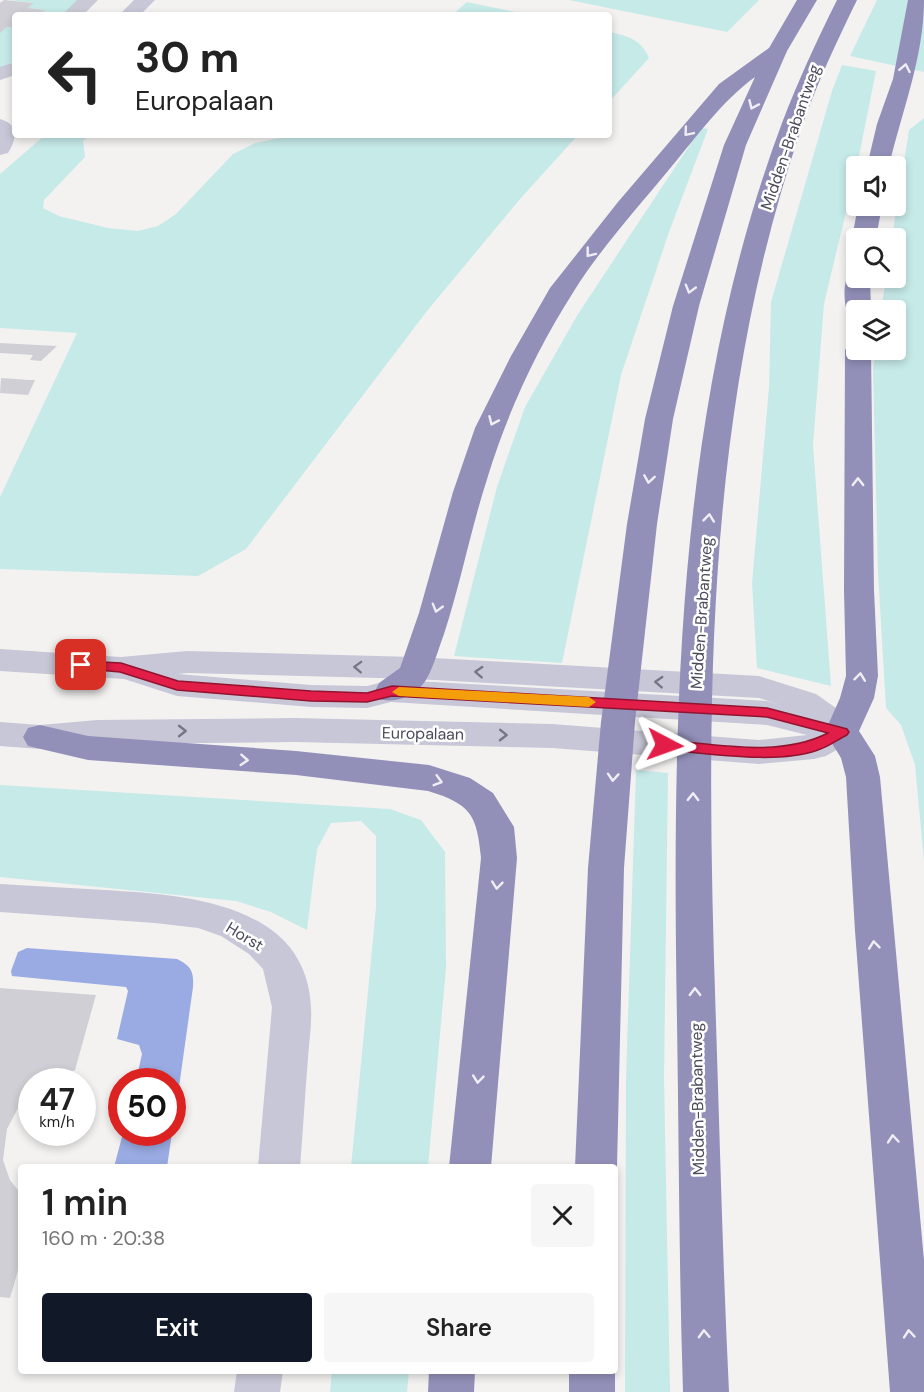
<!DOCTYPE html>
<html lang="en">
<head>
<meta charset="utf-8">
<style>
  :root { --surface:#fff; --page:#f6f6f6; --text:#222; --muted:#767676; --accent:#111827 }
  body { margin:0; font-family:"DM Sans",sans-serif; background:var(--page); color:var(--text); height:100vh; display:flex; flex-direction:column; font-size:22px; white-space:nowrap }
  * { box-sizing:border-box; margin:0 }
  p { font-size:20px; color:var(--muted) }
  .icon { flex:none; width:33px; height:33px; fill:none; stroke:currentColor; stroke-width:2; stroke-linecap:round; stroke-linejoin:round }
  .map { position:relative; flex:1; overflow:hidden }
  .sheet { position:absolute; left:18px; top:1164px; width:600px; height:210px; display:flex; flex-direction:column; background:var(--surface); border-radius:6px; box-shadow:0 3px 9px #0003 }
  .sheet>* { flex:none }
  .banner { position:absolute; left:12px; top:12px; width:600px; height:126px; border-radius:6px; box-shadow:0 3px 9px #0003; background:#fff; color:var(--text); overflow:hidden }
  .controls { position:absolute; left:846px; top:156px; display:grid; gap:12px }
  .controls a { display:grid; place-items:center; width:60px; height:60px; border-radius:6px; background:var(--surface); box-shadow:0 3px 9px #0003; font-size:30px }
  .speed { position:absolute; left:18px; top:1068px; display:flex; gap:12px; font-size:30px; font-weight:700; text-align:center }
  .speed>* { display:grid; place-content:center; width:78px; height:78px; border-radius:50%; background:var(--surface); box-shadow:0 3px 9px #0003; line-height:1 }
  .speed small { font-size:15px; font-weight:400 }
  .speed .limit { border:9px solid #d22; background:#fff; color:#111 }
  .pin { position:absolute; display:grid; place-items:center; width:51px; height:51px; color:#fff; margin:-26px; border-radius:12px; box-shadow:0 3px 9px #0006 }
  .me { position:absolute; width:66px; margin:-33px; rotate:94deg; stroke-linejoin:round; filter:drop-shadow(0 0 4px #0008) }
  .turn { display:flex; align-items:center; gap:21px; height:126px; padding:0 24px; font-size:27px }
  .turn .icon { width:78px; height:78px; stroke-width:2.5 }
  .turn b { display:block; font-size:42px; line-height:51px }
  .round { display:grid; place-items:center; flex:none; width:63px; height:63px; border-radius:6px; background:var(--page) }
  .overview { display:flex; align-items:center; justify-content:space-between; height:102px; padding:0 24px }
  h1 { font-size:36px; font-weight:600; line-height:45px }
  .action { display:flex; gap:12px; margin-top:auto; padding:12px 24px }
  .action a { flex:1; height:69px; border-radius:6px; background:var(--accent); color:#fff; font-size:24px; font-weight:600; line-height:69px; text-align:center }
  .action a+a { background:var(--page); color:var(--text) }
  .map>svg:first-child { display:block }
</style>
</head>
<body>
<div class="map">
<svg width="924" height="1392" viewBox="0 0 924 1392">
  <rect width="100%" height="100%" fill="#f3f2f1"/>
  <path fill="#c6eae8" d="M 10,0 L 79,0 L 63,15 L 39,15 L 44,10 L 28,8 L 33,3 Z
    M 569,0 L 759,0 L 727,32 Z
    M 877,0 L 924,0 L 924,72 L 850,56 Z
    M 467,2 L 529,15 L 452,15 Z
    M 7,27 L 15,28 L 15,60 L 0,70 L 0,32 Z
    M 609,32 C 628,36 641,39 649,58 L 609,102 Z
    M 842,65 L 876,71 L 857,166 L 824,304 L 813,445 L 831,686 L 757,668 L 752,583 L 769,387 L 771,302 L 832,91 Z
    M 924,118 L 924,861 L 915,765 L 901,725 L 886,708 L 878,573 L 873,369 L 876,350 L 896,350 L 896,310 L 881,310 L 886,278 L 896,278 L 896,238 L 892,238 L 909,130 Z
    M 701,128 L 708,129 L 669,232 L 621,375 L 562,663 L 454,656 L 497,487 L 525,407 L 578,314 Z
    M 45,135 L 89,135 L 83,141 L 85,157 L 44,200 L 43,208 L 59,216 L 108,228 L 138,231 L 158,226 L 176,214 L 233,154 L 255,143 L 290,136 L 578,135 L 520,199 L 427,311 L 246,549 L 198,576 L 0,569 L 0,497 L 77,333 L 0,328 L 0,174 Z
    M 636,770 L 668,773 L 664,1078 L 670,1392 L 625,1392 L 626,1079 Z
    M 0,785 L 390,809 L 421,820 L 445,852 L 446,968 L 428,1167 L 351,1167 L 376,908 L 376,836 L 361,821 L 331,823 L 317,849 L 307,930 L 271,912 L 236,901 L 0,877 Z
    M 332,1371 L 409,1371 L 407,1392 L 330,1392 Z"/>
  <path fill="#99abe2" d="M 27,948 L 177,959 C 191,966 194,971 193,987 L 173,1130 L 172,1082 L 136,1081 L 142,1054 L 139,1045 L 117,1039 L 128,991 L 126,987 L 12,976 L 11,971 L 18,952 Z
    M 123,1133 L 172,1133 L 167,1167 L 114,1167 Z"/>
  <path fill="#d0cfd5" d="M 4,0 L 34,3 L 28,8 L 45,10 L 39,15 L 15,15 L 15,28 L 7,27 L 0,33 L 0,3 Z
    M 0,343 L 57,346 L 41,361 L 30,360 L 33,355 L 0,353 Z
    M 1,378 L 29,380 L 35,380 L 28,395 L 0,393 Z
    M 0,988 L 96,995 L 75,1070 L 47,1082 L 32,1082 L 32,1093 L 18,1108 L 7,1129 L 3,1160 L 10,1180 L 21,1194 L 21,1260 L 10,1298 L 0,1297 Z"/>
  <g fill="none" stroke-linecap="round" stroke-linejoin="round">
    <path fill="#cacad6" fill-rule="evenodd" d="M 77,0 L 98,0 L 83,15 L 62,15 Z
      M 15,62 L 15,75 L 0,80 L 0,67 Z"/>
    <path fill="#c8c7d7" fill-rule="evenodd" d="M 134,0 L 155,0 L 140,15 L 119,15 Z
      M 0,119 C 19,124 17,139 8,153 L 0,155 Z
      M 0,649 L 121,657 L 187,651 L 416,657 L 759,676 L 816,694 L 843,713 L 859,732 L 854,740 L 826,756 L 814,759 L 759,764 L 552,748 L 295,742 L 97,744 L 40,749 L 0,746 L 0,722 L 40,725 L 97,720 L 295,718 L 552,724 L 759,740 L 807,735 L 767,725 L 391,702 L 367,708 L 311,707 L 177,696 L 124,679 L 0,671 ZM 187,673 L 416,679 L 759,698 L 781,705 L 767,701 L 434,682 L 391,680 L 367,686 L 311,685 L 178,674 Z
      M 0,884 C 35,886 70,888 105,890 C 184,895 307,902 311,1008 C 312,1024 309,1041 308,1058 C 305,1094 303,1131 300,1167 L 258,1167 L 272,1007 L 263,969 L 249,954 L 221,936 L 198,928 L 155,923 L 0,912 Z
      M 237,1371 L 283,1371 L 280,1392 L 234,1392 Z"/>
    <path fill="#9290b9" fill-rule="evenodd" d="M 797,0 L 817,0 L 787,51 L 746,145 L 699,306 L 673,419 L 657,524 L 635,722 L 624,868 L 617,1167 L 615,1172 L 615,1167 L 575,1167 L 588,868 L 601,722 L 627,524 L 645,419 L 673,306 L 724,145 L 755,77 C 722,101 698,135 672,166 C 640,205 600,249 574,291 C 537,349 508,411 488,476 C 471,528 461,582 444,634 C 438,650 434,666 426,680 C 416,696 396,704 379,699 L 375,691 L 379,683 L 400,668 L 419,613 L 453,492 L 475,428 L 511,356 L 550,288 L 618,202 L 719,84 L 769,48 Z
      M 837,0 L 857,0 C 837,41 818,81 803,124 C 702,412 706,722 716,1023 C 720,1146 723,1269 729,1392 L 683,1392 C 679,1269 679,1145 677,1022 C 672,721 675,409 782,123 C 798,81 817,40 837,0 Z
      M 908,0 L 924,0 C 924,57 902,111 889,166 L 867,166 L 877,124 L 893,79 Z
      M 858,206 L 882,206 L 876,238 L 856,238 L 856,243 L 852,238 Z
      M 856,271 L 856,278 L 870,278 L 871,310 L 856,310 L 856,317 L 849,315 C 843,306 843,282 849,273 Z
      M 856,343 L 856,350 L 871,350 L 874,590 L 878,676 L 874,698 L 859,731 L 875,756 L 880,777 L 924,1260 L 924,1392 L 890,1392 L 855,931 L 846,777 L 841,758 L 825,732 L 840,698 L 846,676 L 844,590 L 845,350 L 849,344 Z
      M 40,725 L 88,736 L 296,751 L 429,765 L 470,778 L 493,793 L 514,827 L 517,858 L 491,1167 L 449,1167 L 481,858 C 477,815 471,804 428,791 L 296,775 L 88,760 L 28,746 L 23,737 L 28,728 Z
      M 429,1371 L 475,1371 L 474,1392 L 428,1392 Z
      M 569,1371 L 615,1371 L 615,1392 L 569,1392 Z"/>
  </g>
  <defs><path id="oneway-chevron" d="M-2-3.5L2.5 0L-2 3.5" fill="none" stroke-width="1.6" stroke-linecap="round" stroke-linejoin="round" transform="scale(1.5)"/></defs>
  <g stroke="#efeef4">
    <use href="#oneway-chevron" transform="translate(905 68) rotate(-79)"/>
    <use href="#oneway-chevron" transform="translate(753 105) rotate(114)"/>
    <use href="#oneway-chevron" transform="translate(688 132) rotate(130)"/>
    <use href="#oneway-chevron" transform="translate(590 253) rotate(128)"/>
    <use href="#oneway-chevron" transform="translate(690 289) rotate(106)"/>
    <use href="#oneway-chevron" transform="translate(493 421) rotate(114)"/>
    <use href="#oneway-chevron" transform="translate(649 479) rotate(99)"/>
    <use href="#oneway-chevron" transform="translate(858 482) rotate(-90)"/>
    <use href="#oneway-chevron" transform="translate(709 518) rotate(-84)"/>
    <use href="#oneway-chevron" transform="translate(437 608) rotate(106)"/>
    <use href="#oneway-chevron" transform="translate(860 677) rotate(-83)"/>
    <use href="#oneway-chevron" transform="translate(244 760) rotate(4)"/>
    <use href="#oneway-chevron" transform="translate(613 777) rotate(94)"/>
    <use href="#oneway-chevron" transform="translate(438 781) rotate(16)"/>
    <use href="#oneway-chevron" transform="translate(693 797) rotate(-89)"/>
    <use href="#oneway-chevron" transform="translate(497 885) rotate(96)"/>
    <use href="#oneway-chevron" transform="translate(874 945) rotate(-96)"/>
    <use href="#oneway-chevron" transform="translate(695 992) rotate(-91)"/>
    <use href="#oneway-chevron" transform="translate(478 1079) rotate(96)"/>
    <use href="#oneway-chevron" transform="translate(893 1139) rotate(-95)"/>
    <use href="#oneway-chevron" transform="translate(704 1334) rotate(-92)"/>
    <use href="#oneway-chevron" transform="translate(909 1334) rotate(-95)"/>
  </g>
  <g stroke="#777687">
    <use href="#oneway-chevron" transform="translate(358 667) rotate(-178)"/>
    <use href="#oneway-chevron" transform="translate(479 672) rotate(-177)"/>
    <use href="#oneway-chevron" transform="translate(659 682) rotate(-177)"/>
    <use href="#oneway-chevron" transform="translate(182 731)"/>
    <use href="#oneway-chevron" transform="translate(503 735) rotate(1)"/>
  </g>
  <path fill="#e11d48" stroke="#92132f" stroke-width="1.5" d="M 81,661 L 121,663 L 178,681 L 311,691 L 367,693 L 392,686 L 767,708 L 847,729 L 849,732 L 847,735 C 837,740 828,747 818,750 C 777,765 708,753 665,750 L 658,745 L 665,740 C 717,744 779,758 828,733 L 767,717 L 392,696 L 367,702 L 311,701 L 177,690 L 120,672 L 76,668 L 74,665 Z"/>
  <path fill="#f59e0b" d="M 399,687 L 589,697 L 596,702 L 589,707 L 399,696 L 392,692 Z"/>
  <g text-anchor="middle" stroke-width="5" stroke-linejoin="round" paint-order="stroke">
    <g font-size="16" fill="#4c4b5c" stroke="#fff">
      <text transform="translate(790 137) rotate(-71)" y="6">Midden-Brabantweg</text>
      <text transform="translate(701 613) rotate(-86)" y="6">Midden-Brabantweg</text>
      <text transform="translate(423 733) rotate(1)" y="6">Europalaan</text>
      <text transform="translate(245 936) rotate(31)" y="6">Horst</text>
      <text transform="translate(697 1099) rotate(-91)" y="6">Midden-Brabantweg</text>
    </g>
  </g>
</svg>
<div class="controls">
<a><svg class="icon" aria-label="sound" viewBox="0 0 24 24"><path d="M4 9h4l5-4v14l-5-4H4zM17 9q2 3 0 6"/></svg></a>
<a><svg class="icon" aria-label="search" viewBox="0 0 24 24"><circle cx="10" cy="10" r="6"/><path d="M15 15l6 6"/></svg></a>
<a><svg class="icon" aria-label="layers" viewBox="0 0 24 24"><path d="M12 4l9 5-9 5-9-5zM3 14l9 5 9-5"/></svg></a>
</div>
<div class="speed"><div>47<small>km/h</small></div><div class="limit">50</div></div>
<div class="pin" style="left:81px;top:665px;background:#d93025"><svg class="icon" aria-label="arrive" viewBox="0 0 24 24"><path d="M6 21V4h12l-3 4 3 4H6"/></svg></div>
<svg class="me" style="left:665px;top:745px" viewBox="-20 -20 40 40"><path d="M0-17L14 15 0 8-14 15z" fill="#e11d48" stroke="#fff" stroke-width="4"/></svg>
<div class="banner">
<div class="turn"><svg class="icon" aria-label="left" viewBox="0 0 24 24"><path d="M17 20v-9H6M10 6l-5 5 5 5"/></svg><div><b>30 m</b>Europalaan</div></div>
</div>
<section class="sheet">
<div class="overview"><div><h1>1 min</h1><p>160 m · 20:38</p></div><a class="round"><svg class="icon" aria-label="close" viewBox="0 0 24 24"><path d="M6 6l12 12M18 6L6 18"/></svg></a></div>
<div class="action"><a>Exit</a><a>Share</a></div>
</section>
</div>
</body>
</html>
